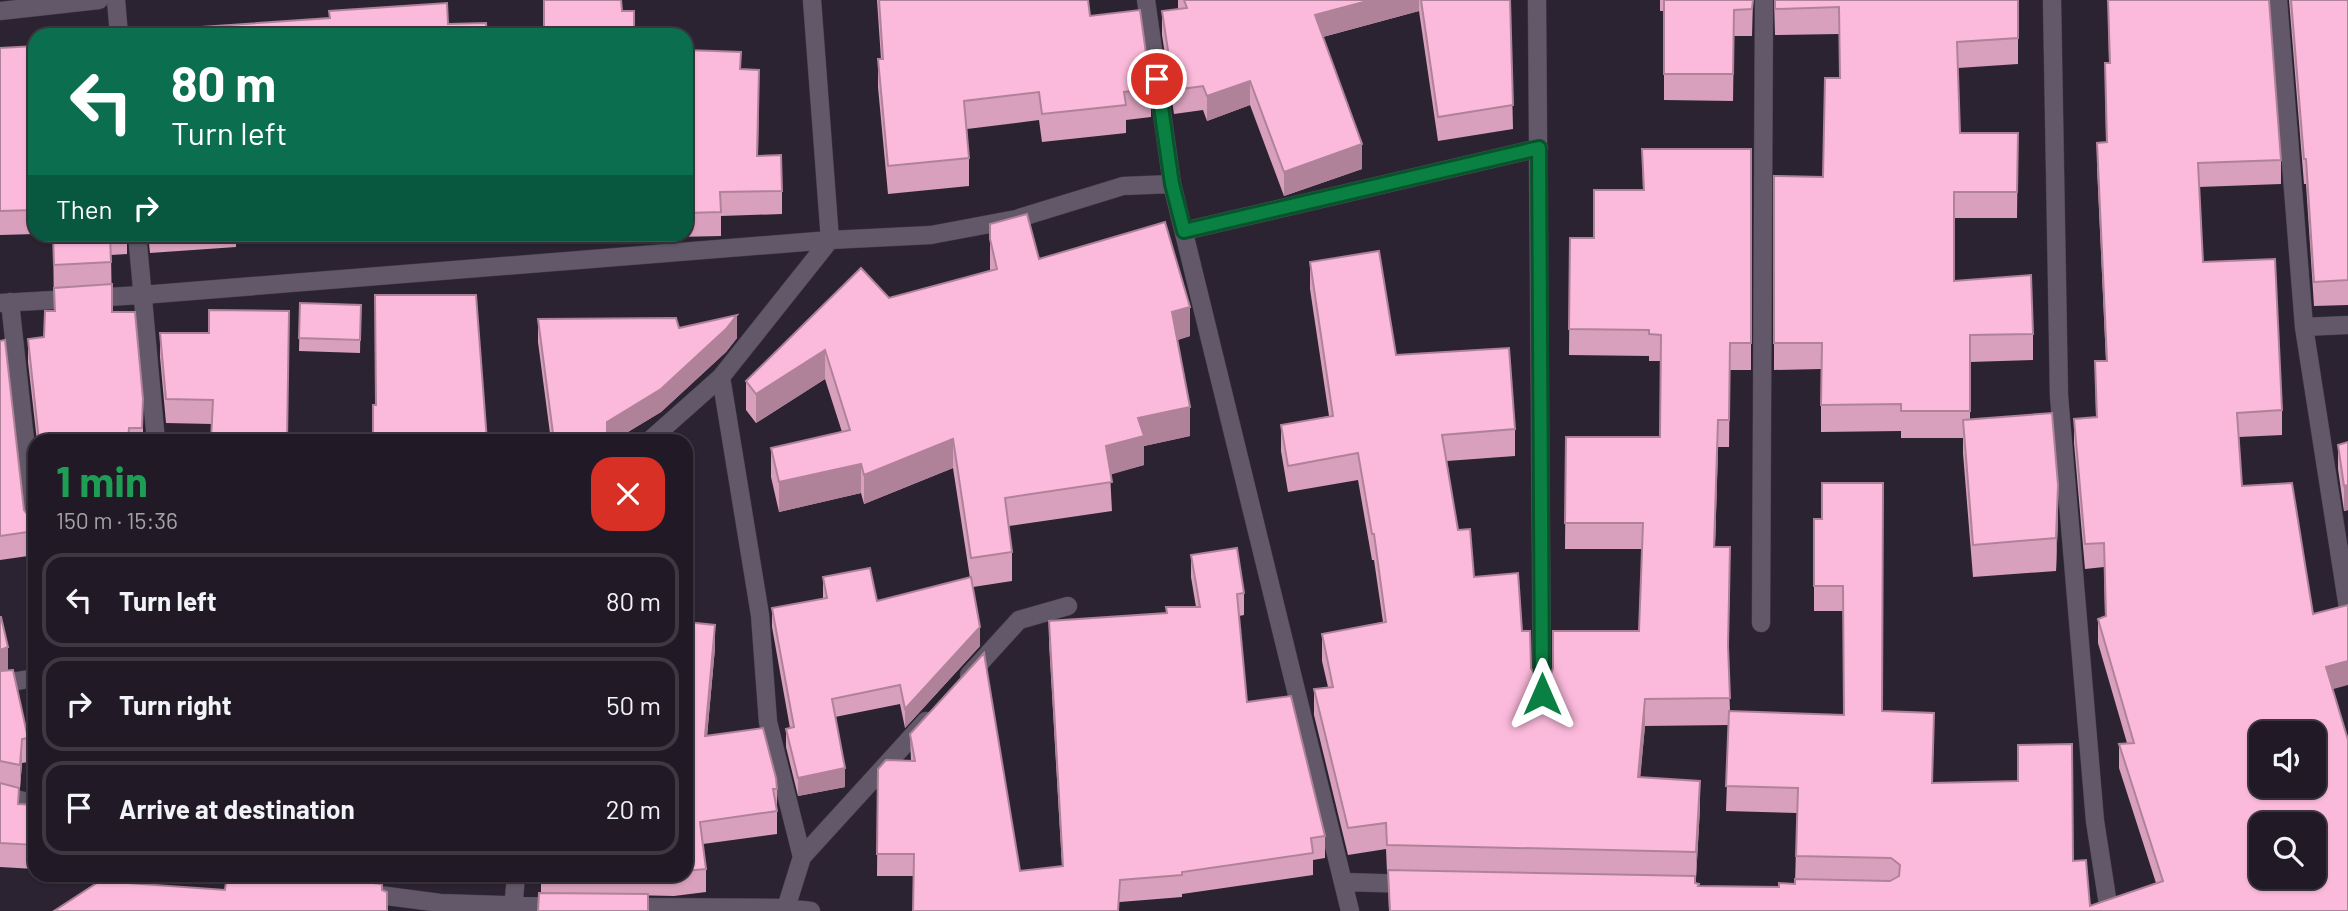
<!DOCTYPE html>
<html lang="en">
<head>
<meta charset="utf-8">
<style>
  :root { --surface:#211a26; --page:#29232e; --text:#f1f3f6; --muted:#a2a1a7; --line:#3e3843 }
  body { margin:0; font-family:Barlow,sans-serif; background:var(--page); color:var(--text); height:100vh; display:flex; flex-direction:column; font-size:26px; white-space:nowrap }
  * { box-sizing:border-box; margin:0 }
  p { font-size:23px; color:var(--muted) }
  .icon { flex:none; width:38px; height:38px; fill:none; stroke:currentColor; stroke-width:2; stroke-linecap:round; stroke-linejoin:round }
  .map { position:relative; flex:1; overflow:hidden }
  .details { position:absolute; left:28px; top:434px; width:665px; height:448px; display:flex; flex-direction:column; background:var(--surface); border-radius:21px; box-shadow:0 2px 5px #0004,0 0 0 2px var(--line) }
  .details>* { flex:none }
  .guide { position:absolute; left:28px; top:28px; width:665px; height:214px; border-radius:21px; box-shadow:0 2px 5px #0004,0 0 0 2px var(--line); background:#0b6e4f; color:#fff; overflow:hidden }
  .fabs { position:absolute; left:2249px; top:721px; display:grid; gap:14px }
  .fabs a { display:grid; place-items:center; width:77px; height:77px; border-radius:14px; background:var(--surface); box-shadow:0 2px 5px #0004,0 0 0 2px var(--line); font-size:35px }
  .pin { position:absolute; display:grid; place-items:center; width:60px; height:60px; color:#fff; margin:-30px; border:4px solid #fff; border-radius:50%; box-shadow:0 2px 7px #0007 }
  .me { position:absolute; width:77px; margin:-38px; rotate:0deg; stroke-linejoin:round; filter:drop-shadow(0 0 5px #0008) }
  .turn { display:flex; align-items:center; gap:24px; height:147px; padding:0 28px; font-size:32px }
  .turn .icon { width:91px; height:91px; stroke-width:2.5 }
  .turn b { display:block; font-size:49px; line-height:60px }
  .then { display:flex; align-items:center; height:66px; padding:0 28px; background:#0003; gap:14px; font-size:26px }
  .round { display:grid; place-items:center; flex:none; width:74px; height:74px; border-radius:21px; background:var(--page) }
  .headline { display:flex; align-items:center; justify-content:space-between; height:119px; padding:0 28px }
  h1 { font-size:42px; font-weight:700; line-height:52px; color:#1e9e55 }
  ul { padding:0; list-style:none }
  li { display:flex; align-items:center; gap:21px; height:94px; margin:0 14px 10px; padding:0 14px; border:4px solid var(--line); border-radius:21px }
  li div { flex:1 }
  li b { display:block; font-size:26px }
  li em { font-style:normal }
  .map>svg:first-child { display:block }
</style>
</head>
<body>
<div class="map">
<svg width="2348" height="911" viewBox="0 0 2348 911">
  <rect width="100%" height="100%" fill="#2c2332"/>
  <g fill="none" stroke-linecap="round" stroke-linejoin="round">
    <g stroke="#473f4d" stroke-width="19">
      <path id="minor" d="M 116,0 L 119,35
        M 1146,0 L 1172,184 L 1350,911
        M 1537,0 L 1542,694
        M 2052,0 L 2059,396 L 2095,821 L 2109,911
        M 2278,0 L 2304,327
        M 0,11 L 99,0
        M 1184,231 L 1539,148
        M 137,234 L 156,441
        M 10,302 L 35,532
        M 0,303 L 142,295 L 830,240 L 931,235 L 1016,219 L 1123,186 L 1172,184
        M 2348,325 L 2304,327 L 2348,608
        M 721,377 L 760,615 L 768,722 L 802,857 L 786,908
        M 649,441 L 721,377 L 830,240 L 812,0
        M 1761,623 L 1764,0
        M 969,675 L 1019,620 L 1068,606
        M 0,684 L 35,678
        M 0,795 L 35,804
        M 802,857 L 926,721
        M 1344,882 L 1411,884
        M 364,893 L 440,903 L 559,907
        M 626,907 L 786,908 L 811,911
        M 513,911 L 516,875"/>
    </g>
    <use href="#minor" stroke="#625869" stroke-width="18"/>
  </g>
  <path fill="#d8a0bc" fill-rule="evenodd" d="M 877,0 L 1088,0 L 1090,16 L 1151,89 L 1151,117 L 1126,120 L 1126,133 L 1042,142 L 1039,120 L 967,129 L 969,158 L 969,186 L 888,194 L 878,87 L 878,59 L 881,59 Z
    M 1178,0 L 1510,0 L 1513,129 L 1438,141 L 1419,11 L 1323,37 L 1362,169 L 1284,196 L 1250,105 L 1207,121 L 1203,110 L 1174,114 L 1162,35 L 1162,11 L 1178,9 Z
    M 1660,0 L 1753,0 L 1752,36 L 1734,36 L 1733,101 L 1664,100 L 1664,11 L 1660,11 Z
    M 1774,0 L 2018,0 L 2018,64 L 1958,68 L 1960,133 L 2018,133 L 2017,218 L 1954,218 L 1954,281 L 2033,334 L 2033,360 L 1970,362 L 1970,420 L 2058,517 L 2056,571 L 1973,577 L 1963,453 L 1963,438 L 1901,438 L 1901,431 L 1821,432 L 1821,369 L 1774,370 L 1774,176 L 1823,177 L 1840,78 L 1839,34 L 1775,35 Z
    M 2108,0 L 2281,160 L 2281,184 L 2199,187 L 2203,262 L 2282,410 L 2282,435 L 2239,437 L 2242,486 L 2313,614 L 2332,690 L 2348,911 L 1389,911 L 1388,872 L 1387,872 L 1386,849 L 1348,855 L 1314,715 L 1314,689 L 1328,687 L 1322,661 L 1322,634 L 1383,622 L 1374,560 L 1372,560 L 1358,480 L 1288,492 L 1281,451 L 1281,425 L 1329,416 L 1310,289 L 1310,262 L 1396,355 L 1515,429 L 1515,456 L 1447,461 L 1458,530 L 1474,577 L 1522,631 L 1531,668 L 1536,677 L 1543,679 L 1639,631 L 1642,549 L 1565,549 L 1566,437 L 1660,437 L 1661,361 L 1649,361 L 1649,356 L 1569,355 L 1570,238 L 1594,238 L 1643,190 L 1642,149 L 1751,149 L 1751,370 L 1730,370 L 1729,447 L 1718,447 L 1715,547 L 1730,574 L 1728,658 L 1730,711 L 1843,715 L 1843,611 L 1814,611 L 1814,519 L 1822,519 L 1882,711 L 1934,738 L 1932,783 L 2073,861 L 2090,906 L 2156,883 L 2119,768 L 2119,744 L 2127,743 L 2098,643 L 2098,619 L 2105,616 L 2104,567 L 2085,569 L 2074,443 L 2074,419 L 2096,417 L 2095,361 L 2106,361 L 2097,167 L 2097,143 L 2106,142 L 2105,63 L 2109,63 ZM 1729,725 L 1726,811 L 1797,813 L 1795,884 L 1779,887 L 1699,886 L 1695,883 L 1695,878 L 1696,878 L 1700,808 L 1640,777 L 1645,726 Z
    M 2289,0 L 2348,0 L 2348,305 L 2314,306 L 2306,184 L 2304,184 Z
    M 35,46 L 35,234 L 0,235 L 0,48 Z
    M 686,50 L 741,69 L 759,94 L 758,156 L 782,191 L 782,214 L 721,216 L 721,236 L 676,237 L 675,234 L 686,234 Z
    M 990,224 L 1039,259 L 1190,336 L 1177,340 L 1190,436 L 1144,446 L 1144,465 L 1110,474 L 1112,511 L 1009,526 L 1012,552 L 1012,581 L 973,587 L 980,646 L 905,728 L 900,704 L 835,717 L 845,787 L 798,796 L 786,747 L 786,729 L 790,728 L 772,627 L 772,608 L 823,599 L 823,577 L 877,601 L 970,578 L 953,468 L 864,504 L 861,493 L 779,512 L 771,477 L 771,448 L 842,432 L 825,379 L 756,423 L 746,410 L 746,381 L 889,298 L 990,271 Z
    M 53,234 L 127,234 L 127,254 L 111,255 L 112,312 L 143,399 L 143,441 L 37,441 L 28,362 L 28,339 L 44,337 L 54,311 Z
    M 148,234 L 392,234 L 374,236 L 374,240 L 333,240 L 333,237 L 236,243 L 236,247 L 150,253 Z
    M 300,303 L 361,305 L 360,353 L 299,351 Z
    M 538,319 L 679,328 L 737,338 L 726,352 L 661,412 L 613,441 L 551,441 L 538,342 Z
    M 160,333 L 289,335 L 212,424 L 166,423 L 160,357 Z
    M 0,341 L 24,510 L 30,518 L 35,519 L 35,555 L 0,560 Z
    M 2348,442 L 2348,510 L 2344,511 L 2338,469 L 2338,445 Z
    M 1191,555 L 1244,593 L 1244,615 L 1239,616 L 1247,702 L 1325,836 L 1325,858 L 1313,860 L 1313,875 L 1182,894 L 1182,897 L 1120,902 L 914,876 L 877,876 L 878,769 L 911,761 L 910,734 L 1020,871 L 1062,866 L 1049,643 L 1049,621 L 1166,613 L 1196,607 L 1191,577 Z
    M 0,617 L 8,670 L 28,738 L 28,762 L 22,763 L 20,788 L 19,788 L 19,804 L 35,805 L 35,869 L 0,867 Z
    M 686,622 L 715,648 L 707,736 L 777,789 L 777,834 L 703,844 L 706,869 L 706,892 L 674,896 L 541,893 L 541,875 L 686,875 Z
    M 348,875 L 381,875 L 381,883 Z"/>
  <path fill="#b08299" d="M 1371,0 L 1419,0 L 1419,11 L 1315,39 L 1315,15 Z
    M 1250,81 L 1250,105 L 1207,121 L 1207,96 Z
    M 1362,144 L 1362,169 L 1284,196 L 1284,172 Z
    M 1190,307 L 1190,336 L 1172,342 L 1172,312 Z
    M 737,315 L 737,338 L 726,352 L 661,412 L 613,441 L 607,441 L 607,422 Z
    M 825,350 L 825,379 L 756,423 L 756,394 Z
    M 1190,407 L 1190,436 L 1144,446 L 1144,465 L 1106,476 L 1106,446 L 1138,418 Z
    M 1718,420 L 1718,447 L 1714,574 L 1714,547 Z
    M 953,439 L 953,468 L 864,504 L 864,475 Z
    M 861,464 L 861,493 L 779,512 L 779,482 Z
    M 2058,485 L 2058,517 L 2056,571 L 2056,538 Z
    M 2348,485 L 2348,510 L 2344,511 L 2344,486 Z
    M 715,625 L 715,648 L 705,759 L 705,736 Z
    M 980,627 L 980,646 L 905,728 L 905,709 Z
    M 8,647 L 8,671 L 0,673 L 0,650 Z
    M 2348,661 L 2348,685 L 2326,691 L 2326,667 Z
    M 1645,699 L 1645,726 L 1638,803 L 1638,777 Z
    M 22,739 L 22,763 L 20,788 L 20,765 Z
    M 845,768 L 845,787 L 798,796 L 798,778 Z
    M 1700,781 L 1700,808 L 1696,878 L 1696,852 Z"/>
  <path fill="#fbbadb" stroke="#b08299" stroke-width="2" fill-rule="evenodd" d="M 544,0 L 621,0 L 622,11 L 634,11 L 634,35 L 544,35 Z
    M 879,0 L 1088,0 L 1090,16 L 1140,10 L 1151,89 L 1124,92 L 1126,105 L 1042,114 L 1039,92 L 964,101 L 969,158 L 888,166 L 878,59 L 883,59 Z
    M 1184,0 L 1371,0 L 1315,15 L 1362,144 L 1284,172 L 1250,81 L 1207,96 L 1203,86 L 1174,90 L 1162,11 L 1187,8 Z
    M 1421,0 L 1510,0 L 1513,105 L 1438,117 Z
    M 1664,0 L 1753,0 L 1752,9 L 1734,10 L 1733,74 L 1664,74 Z
    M 1775,0 L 2018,0 L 2018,38 L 1957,42 L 1960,133 L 2018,133 L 2017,192 L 1954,192 L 1954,281 L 2031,275 L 2033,334 L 1970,335 L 1970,411 L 1901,411 L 1901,404 L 1821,405 L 1822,343 L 1774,343 L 1774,176 L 1823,177 L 1825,78 L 1840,78 L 1839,7 L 1775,9 Z
    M 2108,0 L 2269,0 L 2281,160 L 2198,163 L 2203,262 L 2275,259 L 2282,410 L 2237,413 L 2242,486 L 2292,483 L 2313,614 L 2348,605 L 2348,661 L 2326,667 L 2348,740 L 2348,911 L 1390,911 L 1388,870 L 1695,876 L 1695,883 L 1699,884 L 1698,886 L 1779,887 L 1779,883 L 1795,884 L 1795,879 L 1890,881 L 1899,876 L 1900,865 L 1891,858 L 1796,856 L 1798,788 L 1726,786 L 1729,711 L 1844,715 L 1843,586 L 1814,586 L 1814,519 L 1822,519 L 1822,483 L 1883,483 L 1882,711 L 1934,713 L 1932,783 L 2018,781 L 2018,745 L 2072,744 L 2073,861 L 2086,860 L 2090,906 L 2163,881 L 2119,744 L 2134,743 L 2098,619 L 2106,616 L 2104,543 L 2085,544 L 2074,419 L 2097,417 L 2095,361 L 2107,361 L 2097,143 L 2107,142 L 2105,63 L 2110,63 ZM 2261,733 L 2314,733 L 2314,786 L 2261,786 ZM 2261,824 L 2314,824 L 2314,877 L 2261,877 Z
    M 2291,0 L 2348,0 L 2348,280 L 2314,282 L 2306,159 L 2304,159 Z
    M 447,3 L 448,24 L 486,23 L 487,35 L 86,35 L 134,32 L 134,29 L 201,27 L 330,18 L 329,11 Z
    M 35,46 L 35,210 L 0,211 L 0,48 Z
    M 686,50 L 741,52 L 740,69 L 759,70 L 757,156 L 781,155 L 782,191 L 720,192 L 721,212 L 686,213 Z
    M 1642,149 L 1751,149 L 1751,343 L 1730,343 L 1729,420 L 1718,420 L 1714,547 L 1730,547 L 1728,646 L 1730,698 L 1645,699 L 1638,777 L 1700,781 L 1696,852 L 1387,845 L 1386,823 L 1348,828 L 1314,689 L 1333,687 L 1322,634 L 1386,622 L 1374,534 L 1372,534 L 1358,453 L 1288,466 L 1281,425 L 1333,416 L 1310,262 L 1379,251 L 1396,355 L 1509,348 L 1515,429 L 1442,435 L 1458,530 L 1470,529 L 1474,577 L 1518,573 L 1522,631 L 1530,631 L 1531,668 L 1536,677 L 1543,679 L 1551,674 L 1553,668 L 1553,631 L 1639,631 L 1643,523 L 1565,523 L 1566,437 L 1660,437 L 1661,335 L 1649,334 L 1649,330 L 1569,329 L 1570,238 L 1594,238 L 1594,190 L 1644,190 Z
    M 1027,214 L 1039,259 L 1165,222 L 1190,307 L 1172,312 L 1190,407 L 1138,418 L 1144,436 L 1106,446 L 1112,482 L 1005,498 L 1012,552 L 971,558 L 953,439 L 864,475 L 861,464 L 779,482 L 771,448 L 850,430 L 825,350 L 756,394 L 746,381 L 861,268 L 889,298 L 997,269 L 990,239 L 990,224 Z
    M 53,234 L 110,234 L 111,262 L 54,265 Z
    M 112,284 L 112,312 L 135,312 L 143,399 L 142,428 L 129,428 L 128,441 L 39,441 L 28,339 L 44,337 L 45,311 L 55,311 L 54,288 Z
    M 375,295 L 476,295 L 487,441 L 373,441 L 373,405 L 376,405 Z
    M 300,303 L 361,305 L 360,340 L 299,338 Z
    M 209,310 L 289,311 L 287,441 L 211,441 L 213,400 L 166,399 L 160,333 L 209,333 Z
    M 737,315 L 726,329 L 661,389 L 607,422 L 607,441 L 554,441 L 538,319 L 676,318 L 679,328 Z
    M 5,340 L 24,510 L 30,518 L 35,519 L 35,531 L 0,536 L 0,341 Z
    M 2052,413 L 2058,485 L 2056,538 L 1973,545 L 1963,420 Z
    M 2348,442 L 2348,485 L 2344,486 L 2338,445 Z
    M 1237,548 L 1244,593 L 1237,594 L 1247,702 L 1291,696 L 1325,836 L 1311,838 L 1313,853 L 1182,872 L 1182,875 L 1120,880 L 1118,911 L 913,911 L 914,854 L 877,854 L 878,769 L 886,760 L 915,761 L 910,734 L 984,653 L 1020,871 L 1063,866 L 1049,621 L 1167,613 L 1166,607 L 1200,607 L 1191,555 Z
    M 870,568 L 877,601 L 971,577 L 980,627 L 905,709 L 900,685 L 832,699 L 845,768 L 798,778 L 786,729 L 794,727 L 772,608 L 827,598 L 823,577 Z
    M 0,617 L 1,617 L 8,647 L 0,650 Z
    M 686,622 L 715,625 L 705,736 L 763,728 L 776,778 L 777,789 L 773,789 L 777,811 L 700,822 L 706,869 L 686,871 Z
    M 13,670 L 28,738 L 22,739 L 20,765 L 0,761 L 0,671 Z
    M 0,783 L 19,788 L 18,804 L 35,805 L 35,845 L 0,843 Z
    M 227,875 L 341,875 L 364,882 L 382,884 L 382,890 L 387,892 L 387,911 L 54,911 L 100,881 L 225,890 Z
    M 539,893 L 648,894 L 648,911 L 538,911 Z"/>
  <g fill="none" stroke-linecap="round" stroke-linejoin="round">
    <g stroke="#07532c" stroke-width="18">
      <path id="route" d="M 1157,79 L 1172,184 L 1184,231 L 1539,148 L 1542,694"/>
    </g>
    <use href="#route" stroke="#0b8043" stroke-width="12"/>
  </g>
</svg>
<div class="fabs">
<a><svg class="icon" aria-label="sound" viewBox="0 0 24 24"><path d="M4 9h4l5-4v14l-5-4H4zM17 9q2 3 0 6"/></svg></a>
<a><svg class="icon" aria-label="search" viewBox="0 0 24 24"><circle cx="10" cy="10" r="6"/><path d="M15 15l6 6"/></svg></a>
</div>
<div class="pin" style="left:1157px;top:79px;background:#d93025"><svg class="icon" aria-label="arrive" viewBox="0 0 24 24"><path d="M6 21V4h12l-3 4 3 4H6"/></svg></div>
<svg class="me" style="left:1542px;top:694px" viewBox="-20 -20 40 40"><path d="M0-17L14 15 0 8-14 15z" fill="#0b8043" stroke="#fff" stroke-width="4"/></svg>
<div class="guide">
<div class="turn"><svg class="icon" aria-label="left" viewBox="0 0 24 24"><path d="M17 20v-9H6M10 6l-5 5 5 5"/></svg><div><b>80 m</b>Turn left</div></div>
<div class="then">Then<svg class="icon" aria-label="right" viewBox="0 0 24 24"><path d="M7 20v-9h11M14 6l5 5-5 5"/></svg></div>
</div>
<section class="details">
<div class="headline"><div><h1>1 min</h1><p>150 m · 15:36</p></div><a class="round" style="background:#d93025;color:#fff"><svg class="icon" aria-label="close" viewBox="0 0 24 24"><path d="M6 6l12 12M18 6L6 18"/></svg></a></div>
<ul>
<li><svg class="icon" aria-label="left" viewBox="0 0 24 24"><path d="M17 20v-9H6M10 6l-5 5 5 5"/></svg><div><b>Turn left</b></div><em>80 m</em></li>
<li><svg class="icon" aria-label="right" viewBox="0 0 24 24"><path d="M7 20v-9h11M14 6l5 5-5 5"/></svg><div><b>Turn right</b></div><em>50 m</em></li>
<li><svg class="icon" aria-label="arrive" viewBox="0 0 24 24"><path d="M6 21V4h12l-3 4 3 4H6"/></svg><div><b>Arrive at destination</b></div><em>20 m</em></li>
</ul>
</section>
</div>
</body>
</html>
